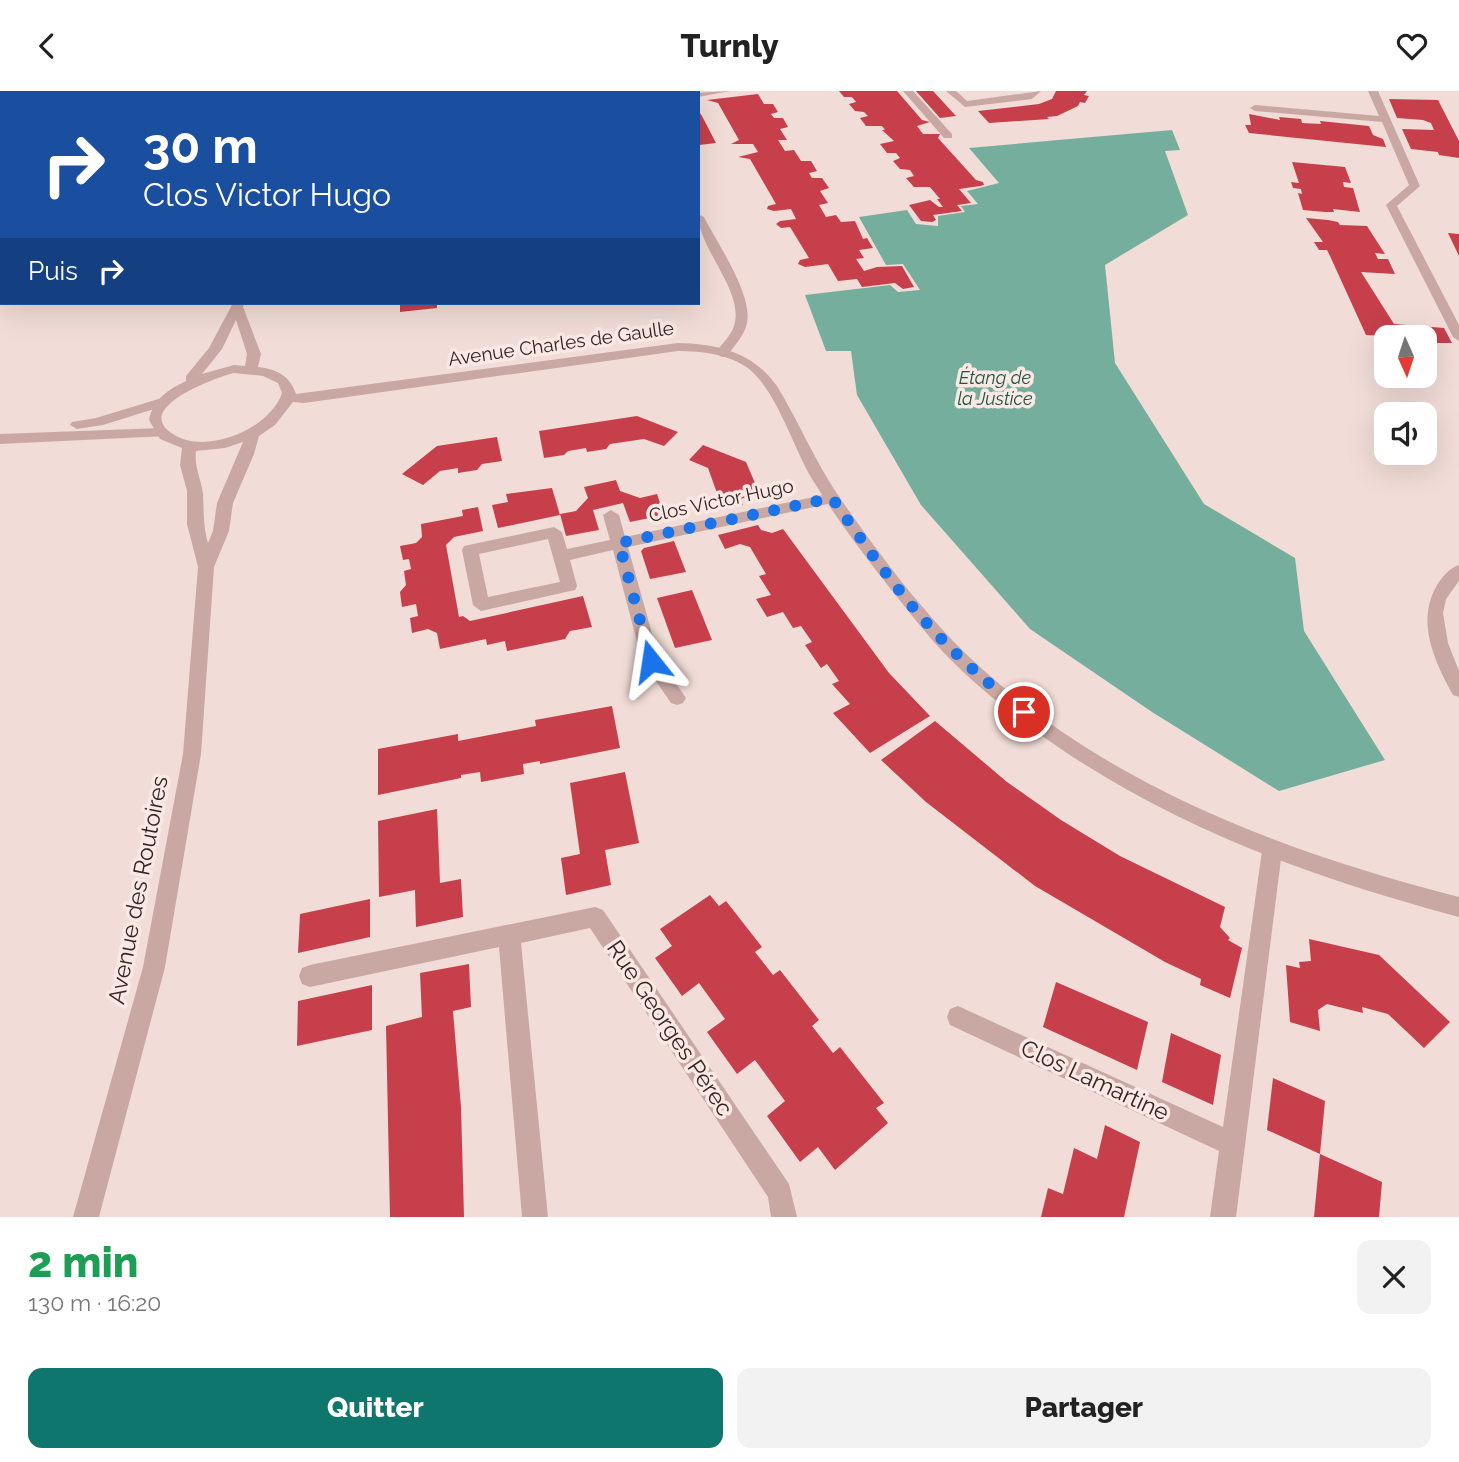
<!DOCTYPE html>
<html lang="fr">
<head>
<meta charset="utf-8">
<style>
  :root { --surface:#fff; --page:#f2f2f2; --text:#222; --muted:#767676; --accent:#0f766e }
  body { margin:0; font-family:Raleway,sans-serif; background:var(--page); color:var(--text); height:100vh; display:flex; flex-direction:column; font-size:26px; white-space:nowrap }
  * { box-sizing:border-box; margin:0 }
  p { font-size:23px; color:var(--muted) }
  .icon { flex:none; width:38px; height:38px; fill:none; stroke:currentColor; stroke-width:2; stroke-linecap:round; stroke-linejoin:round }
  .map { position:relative; height:1126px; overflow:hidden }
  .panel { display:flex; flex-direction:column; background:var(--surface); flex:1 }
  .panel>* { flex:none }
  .top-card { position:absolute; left:0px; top:0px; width:700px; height:214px; box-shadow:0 7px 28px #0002; background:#1a4fa0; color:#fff; overflow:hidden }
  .needle { width:46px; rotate:177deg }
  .controls { position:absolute; left:1374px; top:234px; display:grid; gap:14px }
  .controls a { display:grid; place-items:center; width:63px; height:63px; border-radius:14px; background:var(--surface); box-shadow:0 7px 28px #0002; font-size:35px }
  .pin { position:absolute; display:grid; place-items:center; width:60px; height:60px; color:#fff; margin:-30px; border:4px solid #fff; border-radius:50%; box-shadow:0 2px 7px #0007 }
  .me { position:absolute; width:77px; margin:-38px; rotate:345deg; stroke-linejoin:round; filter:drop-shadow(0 0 5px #0008) }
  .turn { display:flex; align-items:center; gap:24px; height:147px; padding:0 28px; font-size:32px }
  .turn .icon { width:91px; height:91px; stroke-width:2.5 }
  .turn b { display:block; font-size:49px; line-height:60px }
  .then { display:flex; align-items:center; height:66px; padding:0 28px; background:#0003; gap:14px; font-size:26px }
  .round { display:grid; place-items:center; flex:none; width:74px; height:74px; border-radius:14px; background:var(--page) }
  .overview { display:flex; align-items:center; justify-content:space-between; height:119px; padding:0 28px }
  h1 { font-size:42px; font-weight:800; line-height:52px; color:#1e9e55 }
  .primary-button { display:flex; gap:14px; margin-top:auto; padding:14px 28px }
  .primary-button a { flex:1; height:80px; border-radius:14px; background:var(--accent); color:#fff; font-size:28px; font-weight:800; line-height:80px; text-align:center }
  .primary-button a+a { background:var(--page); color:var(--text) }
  header { display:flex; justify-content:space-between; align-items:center; height:91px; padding:0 28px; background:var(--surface); font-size:32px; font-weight:800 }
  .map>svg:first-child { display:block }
</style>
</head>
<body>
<header><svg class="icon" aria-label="back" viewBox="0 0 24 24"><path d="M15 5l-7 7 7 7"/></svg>Turnly<svg class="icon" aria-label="heart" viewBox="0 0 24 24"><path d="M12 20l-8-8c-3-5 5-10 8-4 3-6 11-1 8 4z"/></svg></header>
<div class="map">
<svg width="1459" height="1126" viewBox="0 0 1459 1126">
  <rect width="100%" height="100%" fill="#f1dcd7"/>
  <path fill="#76ae9e" d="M 1172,39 L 1180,59 L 1165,60 L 1188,124 L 1105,174 L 1115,272 L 1204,413 L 1295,467 L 1304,540 L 1385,669 L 1279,700 L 1152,621 L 1030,538 L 921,414 L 857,304 L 851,260 L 826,260 L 805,204 L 890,194 L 898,201 L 920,199 L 903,173 L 886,174 L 859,126 L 907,119 L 916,133 L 938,135 L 938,125 L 965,121 L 961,115 L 978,113 L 967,100 L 999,92 L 969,57 Z"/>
  <path fill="#c73f4a" d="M 839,0 L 897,0 L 922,29 L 930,31 L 917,35 L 923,43 L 940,43 L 938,47 L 976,89 L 983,91 L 984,94 L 980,95 L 959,98 L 971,112 L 957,114 L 962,120 L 933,124 L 936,129 L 932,131 L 921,130 L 909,114 L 930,109 L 939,116 L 943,116 L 937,108 L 940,108 L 930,96 L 914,96 L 906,87 L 914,85 L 910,79 L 900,78 L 893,70 L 900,67 L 896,62 L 887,62 L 880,53 L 894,50 L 882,39 L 885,39 L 882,35 L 866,35 L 860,27 L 868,25 L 864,21 L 855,20 L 849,13 L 856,11 L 852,6 L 844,6 Z
    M 916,0 L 933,0 L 956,25 L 940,27 Z
    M 1056,0 L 1087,0 L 1084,4 L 1089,5 L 1085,12 L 1080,11 L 1078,15 L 1057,25 L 1047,26 L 1049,28 L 989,32 L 978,20 L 1039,13 L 1052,8 Z
    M 758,3 L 764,13 L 773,13 L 778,21 L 771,23 L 774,27 L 783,27 L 788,36 L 780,38 L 787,49 L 778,49 L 785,60 L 794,59 L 801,70 L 811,70 L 817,80 L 809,82 L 812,87 L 822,87 L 829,97 L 820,100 L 828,112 L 819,114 L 826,126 L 836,124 L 841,131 L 855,130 L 863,148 L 867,147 L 873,157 L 859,159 L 864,167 L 856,168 L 864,180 L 877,176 L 902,175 L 914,196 L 903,198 L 895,192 L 862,196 L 857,188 L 838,190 L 828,173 L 805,176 L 798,173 L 800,169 L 809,167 L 790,136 L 781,137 L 776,133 L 780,130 L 796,128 L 791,118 L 774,120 L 767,118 L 768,115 L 776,113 L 750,68 L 738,66 L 758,61 L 753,53 L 731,53 L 739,49 L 718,12 L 707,9 Z
    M 1389,8 L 1438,9 L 1459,50 L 1459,67 L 1439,64 L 1438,61 L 1411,58 L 1402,38 L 1434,39 L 1431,32 L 1423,29 L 1397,27 Z
    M 698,19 L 702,25 L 716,52 L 699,54 Z
    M 1249,23 L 1280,29 L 1279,26 L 1301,28 L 1302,32 L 1321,33 L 1320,30 L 1369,35 L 1373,44 L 1383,48 L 1386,56 L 1249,42 L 1245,34 L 1251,34 Z
    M 1292,71 L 1345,76 L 1351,92 L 1343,91 L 1344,96 L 1353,97 L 1360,121 L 1333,118 L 1334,121 L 1325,121 L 1303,119 L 1298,102 L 1302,103 L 1301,98 L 1293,97 L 1291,91 L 1299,92 Z
    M 1306,127 L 1328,129 L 1338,131 L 1340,134 L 1367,135 L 1385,163 L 1375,162 L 1378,168 L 1388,168 L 1395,183 L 1361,181 L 1394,233 L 1444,237 L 1452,252 L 1424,252 L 1424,247 L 1366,244 L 1330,165 L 1327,159 L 1319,159 L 1314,151 L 1323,151 Z
    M 1448,142 L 1459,143 L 1459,165 Z
    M 400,212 L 437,212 L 437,217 L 400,221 Z
    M 637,325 L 678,341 L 664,355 L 644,348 L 610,353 L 606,358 L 587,361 L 586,357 L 568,360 L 564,364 L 544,367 L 539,340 Z
    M 497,346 L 502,370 L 482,373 L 477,379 L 458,382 L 458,377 L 440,380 L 423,394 L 402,383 L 437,355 Z
    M 703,354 L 746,371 L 758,399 L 747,401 L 744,407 L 740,408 L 743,414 L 705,422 L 699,410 L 712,407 L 717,402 L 708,377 L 689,369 Z
    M 616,389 L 620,400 L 640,407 L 657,403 L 664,424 L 630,431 L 623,412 L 593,419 L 599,439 L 566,445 L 560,423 L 576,420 L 588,407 L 584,396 Z
    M 552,397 L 560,424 L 498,437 L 492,414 L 508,411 L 506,403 Z
    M 478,416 L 483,440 L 454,446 L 446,454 L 459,526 L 463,525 L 470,530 L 583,505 L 592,536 L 570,540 L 565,548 L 507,560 L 505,550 L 487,554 L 486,548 L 440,558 L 437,542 L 428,538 L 412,542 L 410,527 L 418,525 L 416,513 L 402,516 L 400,501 L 406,494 L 404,480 L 411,478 L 409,468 L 403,469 L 400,455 L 416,452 L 422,446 L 421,433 L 463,425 L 462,419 Z
    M 758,434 L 761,439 L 772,442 L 783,438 L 889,582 L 930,625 L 870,662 L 833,622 L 850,613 L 832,593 L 839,590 L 827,573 L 821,577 L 805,554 L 812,551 L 801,535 L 793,537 L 783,521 L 767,526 L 756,508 L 771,504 L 759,485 L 766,483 L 750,456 L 740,453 L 725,458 L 718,444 Z
    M 674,450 L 686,481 L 650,488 L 641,460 L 644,457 Z
    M 692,499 L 712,549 L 675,557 L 657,507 Z
    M 612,615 L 620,657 L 540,673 L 540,670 L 523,673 L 524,683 L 481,691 L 480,681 L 461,684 L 461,687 L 378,704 L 378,658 L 458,643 L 458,650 L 536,635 L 535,629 Z
    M 935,630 L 1007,691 L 1061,729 L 1120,765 L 1225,816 L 1220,836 L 1230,847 L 1228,849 L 1242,857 L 1230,907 L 1200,894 L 1201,888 L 1165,871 L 1035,795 L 926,711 L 881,669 Z
    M 625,681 L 639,752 L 605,759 L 611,794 L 566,804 L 561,767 L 580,763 L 570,692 Z
    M 437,718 L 440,792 L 461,788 L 463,826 L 416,836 L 415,799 L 379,806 L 378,730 Z
    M 710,804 L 719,815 L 726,810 L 762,856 L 755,861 L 773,884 L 780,879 L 819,929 L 812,935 L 833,962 L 840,956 L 884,1012 L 876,1017 L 888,1032 L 835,1079 L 818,1056 L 800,1071 L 767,1025 L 785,1010 L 755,969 L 737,983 L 707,941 L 725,928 L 699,892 L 682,905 L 655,867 L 672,855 L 660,838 Z
    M 370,808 L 370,846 L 298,862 L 300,823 Z
    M 1309,848 L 1379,864 L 1450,931 L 1424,957 L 1388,923 L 1362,916 L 1363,922 L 1327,913 L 1318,919 L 1320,940 L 1290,931 L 1286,874 L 1300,877 L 1299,871 L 1311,870 Z
    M 469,873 L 471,916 L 453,920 L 461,1016 L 464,1126 L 390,1126 L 386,935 L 422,926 L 420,882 Z
    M 1056,891 L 1148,931 L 1137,979 L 1043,936 Z
    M 372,894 L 372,939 L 297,955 L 298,910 Z
    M 1171,942 L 1221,964 L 1213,1014 L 1162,991 Z
    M 1273,987 L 1325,1010 L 1320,1063 L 1267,1039 Z
    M 1105,1034 L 1140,1051 L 1124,1126 L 1041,1126 L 1048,1097 L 1063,1103 L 1074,1057 L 1097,1068 Z
    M 1320,1063 L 1382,1091 L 1379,1126 L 1314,1126 Z"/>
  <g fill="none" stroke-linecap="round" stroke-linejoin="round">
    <path fill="#c9a8a3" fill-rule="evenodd" d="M 730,0 L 698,6 L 698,2 L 694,2 Z
      M 903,0 L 913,0 L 952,43 L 952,47 L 944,47 Z"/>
    <path fill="#c9a8a3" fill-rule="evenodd" d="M 636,0 L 646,0 L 647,2 L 637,2 Z
      M 946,0 L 956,0 L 967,10 L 1041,0 L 1032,8 L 965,16 Z
      M 1368,0 L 1378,0 L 1420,95 L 1397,115 L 1459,234 L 1459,250 L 1453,246 L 1386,114 L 1409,94 L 1382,31 L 1255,20 L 1250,17 L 1255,14 L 1379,25 Z
      M 698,123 L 704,126 C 717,152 753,203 747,232 C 745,244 734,255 727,265 L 722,266 L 715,262 C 721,254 731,245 734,235 C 745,200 698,158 698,123 Z
      M 165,306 L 170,307 L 170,313 L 103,334 L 77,338 L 70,334 L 72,331 L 96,327 Z
      M 162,337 L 169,342 L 167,345 L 0,353 L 0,343 Z
      M 832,402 L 837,403 L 840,407 L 837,411 L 628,456 L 659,568 L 686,607 L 683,612 L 677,614 L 671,612 L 642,570 L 613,459 L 570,469 L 577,495 L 575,499 L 481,520 L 473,514 L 462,459 L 464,455 L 554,436 L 562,441 L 567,458 L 610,449 L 603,424 L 611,419 L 619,424 L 625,446 ZM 548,448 L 560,491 L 488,506 L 479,463 Z
      M 1459,474 L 1459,490 L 1446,508 L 1443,522 L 1448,552 L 1459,580 L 1459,606 L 1453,604 C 1435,571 1416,532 1436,496 C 1441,487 1449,477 1459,474 Z
      M 1272,751 L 1279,753 L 1282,760 L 1236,1126 L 1210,1126 L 1219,1060 L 950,934 L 947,926 L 950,918 L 958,915 L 1223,1036 L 1262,760 L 1265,753 Z
      M 595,816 L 603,819 L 789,1093 L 797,1126 L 771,1126 L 768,1106 L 590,837 L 521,852 L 548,1126 L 522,1126 L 499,856 L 310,896 L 302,893 L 299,885 L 302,877 L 310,874 Z"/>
    <path fill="#c9a8a3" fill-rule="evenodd" d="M 232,0 L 242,0 L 243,2 L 233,2 Z
      M 233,212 L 245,212 L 243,216 L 261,263 L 258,276 C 277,278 290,285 296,303 L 678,252 C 718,253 753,261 777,295 C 800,333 816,373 842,410 C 876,459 913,508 954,551 C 1090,689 1276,759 1459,806 L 1459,826 C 1304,785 1156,730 1027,634 C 989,605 952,574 922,537 C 883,489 844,440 812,388 C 793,356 777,301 749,278 C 729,263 702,260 678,260 L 304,312 L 293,311 L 275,334 L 259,345 L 254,363 L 233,412 L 229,440 L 214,476 L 201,663 L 165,876 L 99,1126 L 73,1126 L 143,876 L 183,663 L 198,476 L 187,433 L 187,400 L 180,374 L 182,357 L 160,348 L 149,329 C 153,309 167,299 186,290 L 186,285 L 209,257 ZM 236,229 L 247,263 L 245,275 L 234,274 L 202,283 L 222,258 ZM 234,282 L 263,285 L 278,292 L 282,302 C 270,338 206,365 173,343 C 131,317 217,286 234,282 ZM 243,351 L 217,412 L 213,440 L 208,452 C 203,435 204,420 203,403 C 201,387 194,376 196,360 L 225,357 Z"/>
  </g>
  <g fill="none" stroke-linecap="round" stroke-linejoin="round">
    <path stroke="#1a73e8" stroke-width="12" stroke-dasharray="0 21.6" d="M 651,570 L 619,452 L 832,407 C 864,452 895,498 933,539 C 961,569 992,596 1024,621"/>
  </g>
  <g text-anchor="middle" stroke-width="7" stroke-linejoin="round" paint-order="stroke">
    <g font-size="18" font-style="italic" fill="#1b5546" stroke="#f9e8e3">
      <text x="995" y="293">Étang de<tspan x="995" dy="21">la Justice</tspan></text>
    </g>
    <g font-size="19" fill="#342525" stroke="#f9e8e3">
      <text transform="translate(561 252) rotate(-8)" y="7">Avenue Charles de Gaulle</text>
      <text transform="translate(721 409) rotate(-12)" y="7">Clos Victor Hugo</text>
    </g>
    <g font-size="23" fill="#342525" stroke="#f9e8e3">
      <text transform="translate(138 799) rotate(-79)" y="8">Avenue des Routoires</text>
      <text transform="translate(670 937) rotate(56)" y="8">Rue Georges Pérec</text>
      <text transform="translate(1095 989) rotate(25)" y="8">Clos Lamartine</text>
    </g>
  </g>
</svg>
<div class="controls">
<a><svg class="needle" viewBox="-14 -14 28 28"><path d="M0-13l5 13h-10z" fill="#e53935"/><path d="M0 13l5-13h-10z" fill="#767676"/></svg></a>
<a><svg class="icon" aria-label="sound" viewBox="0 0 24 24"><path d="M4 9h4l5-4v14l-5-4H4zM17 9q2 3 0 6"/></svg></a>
</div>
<div class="pin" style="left:1024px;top:621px;background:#d93025"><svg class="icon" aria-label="arrive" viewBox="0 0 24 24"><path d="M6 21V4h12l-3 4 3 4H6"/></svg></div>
<svg class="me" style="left:651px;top:570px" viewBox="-20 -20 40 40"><path d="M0-17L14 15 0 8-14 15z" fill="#1a73e8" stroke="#fff" stroke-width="4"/></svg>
<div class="top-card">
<div class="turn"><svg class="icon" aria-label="right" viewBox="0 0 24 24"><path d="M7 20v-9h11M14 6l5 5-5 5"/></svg><div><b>30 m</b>Clos Victor Hugo</div></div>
<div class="then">Puis<svg class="icon" aria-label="right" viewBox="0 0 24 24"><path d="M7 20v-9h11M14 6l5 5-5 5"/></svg></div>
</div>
</div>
<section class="panel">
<div class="overview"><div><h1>2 min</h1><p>130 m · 16:20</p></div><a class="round"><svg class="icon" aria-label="close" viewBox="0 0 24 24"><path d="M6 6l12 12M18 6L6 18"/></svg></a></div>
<div class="primary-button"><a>Quitter</a><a>Partager</a></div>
</section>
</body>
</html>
